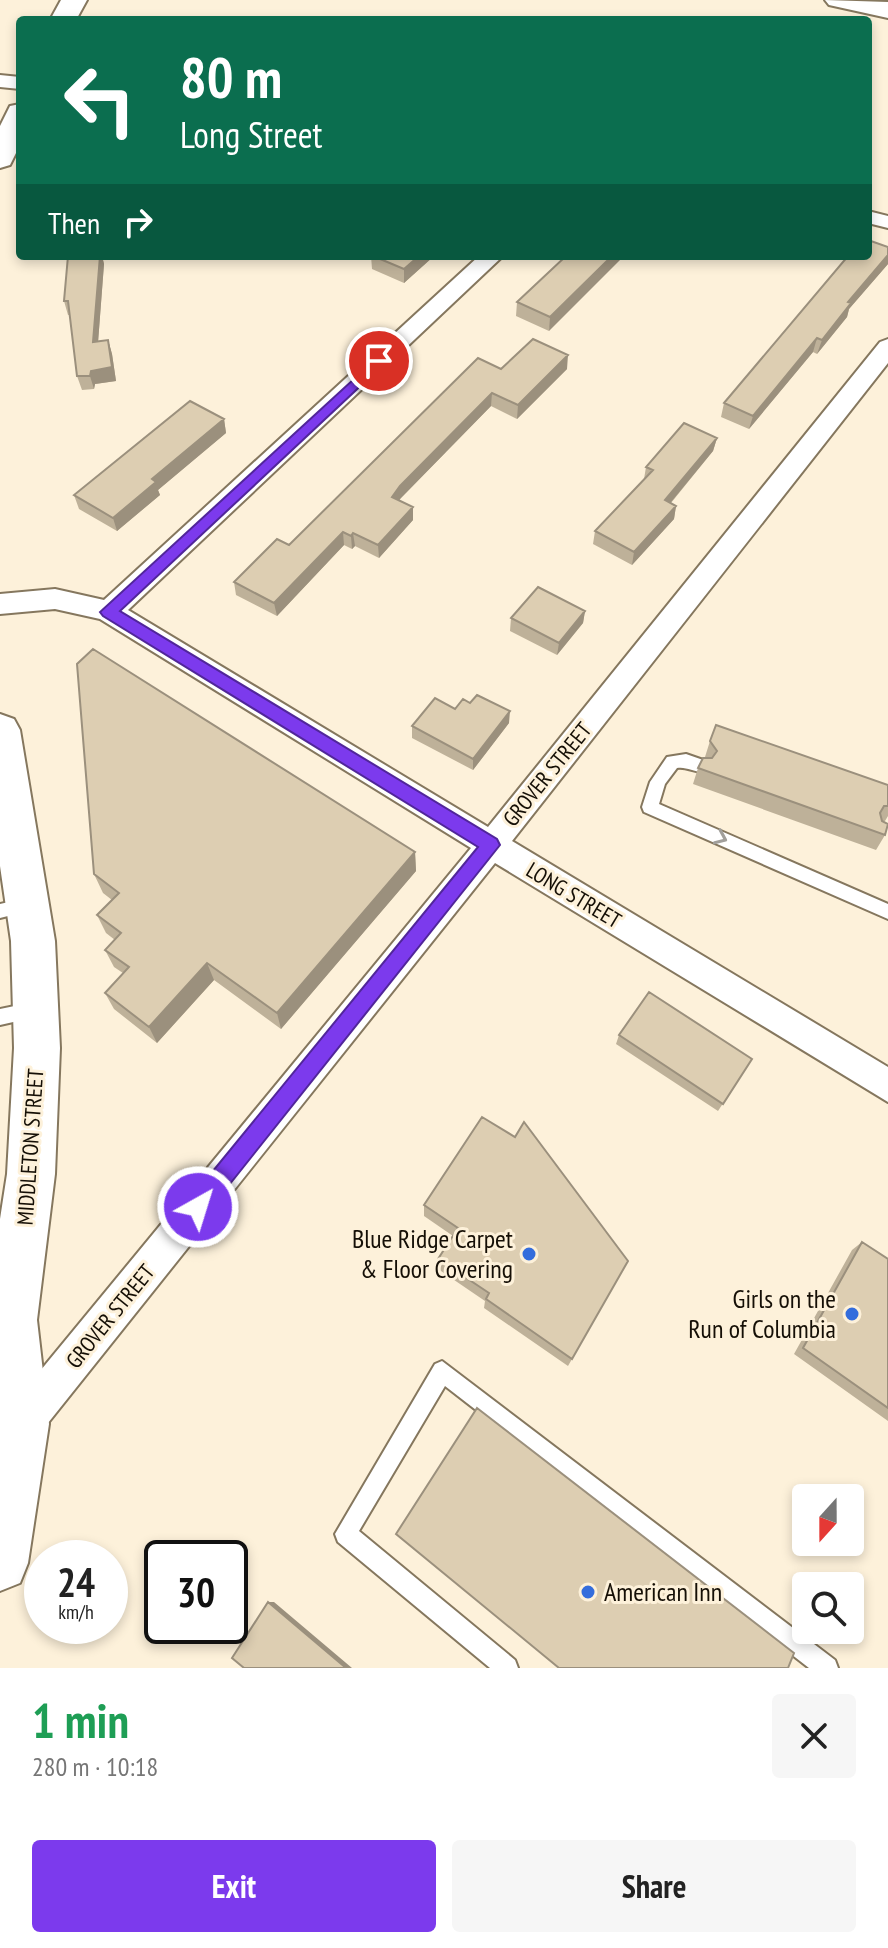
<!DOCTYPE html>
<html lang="en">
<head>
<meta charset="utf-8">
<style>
  :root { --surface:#fff; --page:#f6f6f6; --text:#222; --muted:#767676; --accent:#7c3aed }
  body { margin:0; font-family:"PT Sans Narrow",sans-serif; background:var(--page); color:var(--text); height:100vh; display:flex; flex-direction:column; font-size:30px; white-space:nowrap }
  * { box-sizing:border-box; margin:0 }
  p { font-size:26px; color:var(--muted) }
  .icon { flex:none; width:44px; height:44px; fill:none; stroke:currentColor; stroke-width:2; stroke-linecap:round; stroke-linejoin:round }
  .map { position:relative; height:1668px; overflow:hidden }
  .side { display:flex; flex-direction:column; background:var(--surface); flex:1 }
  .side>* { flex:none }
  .guide { position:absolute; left:16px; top:16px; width:856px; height:244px; border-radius:8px; box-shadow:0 4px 12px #0003; background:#0b6e4f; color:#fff; overflow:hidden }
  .needle { width:52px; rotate:201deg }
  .buttons { position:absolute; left:792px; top:1484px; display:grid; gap:16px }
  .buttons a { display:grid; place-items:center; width:72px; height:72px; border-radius:8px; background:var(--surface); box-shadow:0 4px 12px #0003; font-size:40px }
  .speed { position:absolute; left:24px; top:1540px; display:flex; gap:16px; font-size:40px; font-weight:700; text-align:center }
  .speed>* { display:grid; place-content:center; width:104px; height:104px; border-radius:50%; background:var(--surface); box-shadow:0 4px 12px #0003; line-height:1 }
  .speed small { font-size:20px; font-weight:400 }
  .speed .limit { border:4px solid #111; border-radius:12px; background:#fff; color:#111 }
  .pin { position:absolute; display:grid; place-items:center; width:68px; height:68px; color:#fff; margin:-34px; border:4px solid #fff; border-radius:50%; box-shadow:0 2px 8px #0007 }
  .me { position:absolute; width:88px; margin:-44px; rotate:39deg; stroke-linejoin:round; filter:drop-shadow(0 0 6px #0008) }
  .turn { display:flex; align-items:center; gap:28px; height:168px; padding:0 32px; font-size:36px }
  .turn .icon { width:104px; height:104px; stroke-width:2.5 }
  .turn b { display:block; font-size:56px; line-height:68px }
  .then { display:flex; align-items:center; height:76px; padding:0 32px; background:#0003; gap:16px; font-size:30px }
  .round { display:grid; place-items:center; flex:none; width:84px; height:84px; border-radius:8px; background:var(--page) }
  .head { display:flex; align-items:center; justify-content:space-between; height:136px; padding:0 32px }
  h1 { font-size:48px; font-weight:600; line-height:60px; color:#1e9e55 }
  .action { display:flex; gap:16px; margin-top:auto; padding:16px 32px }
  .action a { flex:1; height:92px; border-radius:8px; background:var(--accent); color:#fff; font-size:32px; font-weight:600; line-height:92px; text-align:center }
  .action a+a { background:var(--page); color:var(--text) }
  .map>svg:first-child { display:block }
</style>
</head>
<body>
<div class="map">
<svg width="888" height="1668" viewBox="0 0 888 1668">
  <rect width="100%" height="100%" fill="#fdf1da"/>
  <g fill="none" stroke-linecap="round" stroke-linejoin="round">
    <g stroke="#85775e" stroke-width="4">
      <path id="lane" d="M 686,754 L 706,761 L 709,766 L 706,771 C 697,774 687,766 677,768 L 665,784 L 659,804 L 888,904 L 888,919 L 644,812 L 642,807 L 650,782 L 667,757 Z
        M 26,898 L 32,900 L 34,905 L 32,910 L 0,918 L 0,904 Z
        M 34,1002 L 40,1004 L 43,1010 L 40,1016 L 0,1025 L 0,1009 Z
        M 442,1361 L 835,1660 L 838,1668 L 809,1668 L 445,1386 L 359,1531 L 515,1660 L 518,1668 L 490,1668 L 338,1542 L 335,1534 L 435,1364 Z"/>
    </g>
    <g stroke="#85775e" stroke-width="4">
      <path id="street" d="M 0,75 L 20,77 L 20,89 L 0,87 Z
        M 868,211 L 888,216 L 888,228 L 868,223 Z
        M 479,256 L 503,256 L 128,610 L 488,827 L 880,342 L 888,339 L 888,363 L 512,841 L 888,1067 L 888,1102 L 495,863 L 36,1438 L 22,1443 L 8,1438 L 3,1424 L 8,1410 L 471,848 L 100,619 L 55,609 L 0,614 L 0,594 L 55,589 L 104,600 Z"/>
    </g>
    <g stroke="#85775e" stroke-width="4">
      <path id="secondary" d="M 61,0 L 87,0 L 76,20 L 50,20 Z
        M 825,0 L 888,2 L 888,18 L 829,5 Z
        M 20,104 L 20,145 L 10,165 L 0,168 L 0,126 L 10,106 Z
        M 0,714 L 14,719 L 20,730 L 55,941 L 60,1048 L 55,1174 L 37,1320 L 49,1424 L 28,1563 L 20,1583 L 0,1591 L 0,1219 L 7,1174 L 14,1048 L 11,941 L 0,866 Z"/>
    </g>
    <use href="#lane" fill="#fff" fill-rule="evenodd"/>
    <use href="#street" fill="#fff" fill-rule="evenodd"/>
    <use href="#secondary" fill="#fff" fill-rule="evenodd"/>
  </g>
  <path fill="#beb199" d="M 888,247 L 888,264 L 849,309 L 847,317 L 817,354 L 813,352 L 749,429 L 721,417 L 724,403 Z
    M 68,256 L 102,256 L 104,264 L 98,342 L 108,340 L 112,354 L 116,381 L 95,384 L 94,389 L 82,390 L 77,376 L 70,315 L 68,315 L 64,301 Z
    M 371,256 L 434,256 L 404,283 L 372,269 Z
    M 566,256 L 549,331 L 516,316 L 517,302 Z
    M 501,369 L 567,369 L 517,419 L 491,406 L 400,499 L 399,501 L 413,520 L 379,558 L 355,546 L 352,549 L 344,545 L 277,616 L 236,595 L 234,582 L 289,545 Z
    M 224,419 L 226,433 L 158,490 L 160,495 L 117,531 L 79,509 L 74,495 Z
    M 717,438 L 713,451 L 671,503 L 676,506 L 674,519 L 632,565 L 593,544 L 595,531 L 644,479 L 646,467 Z
    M 585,611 L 583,623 L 557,655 L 510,631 L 511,618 Z
    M 470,703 L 509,723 L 473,770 L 412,738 L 412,726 Z
    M 710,741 L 888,785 L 888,816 L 885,821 L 883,821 L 885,835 L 876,850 L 693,784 L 698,768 L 705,757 Z
    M 415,852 L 416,871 L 281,1029 L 214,980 L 157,1043 L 114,1009 L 105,993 L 123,973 L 114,967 L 105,950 L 115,940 L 106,933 L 97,915 L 112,900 L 103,893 L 94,874 Z
    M 619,1035 L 752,1059 L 718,1111 L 616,1044 Z
    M 424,1205 L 628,1261 L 568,1366 L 484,1308 L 485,1301 L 438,1269 L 438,1259 L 453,1236 L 424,1216 Z
    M 862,1242 L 888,1259 L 888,1421 L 794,1354 L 852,1250 Z"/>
  <path fill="#9b907d" d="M 888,255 L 888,264 L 849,309 L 847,317 L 817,354 L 822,340 L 848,302 Z
    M 100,256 L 102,256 L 104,264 L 97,356 L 93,342 Z
    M 419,256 L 434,256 L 404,283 L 404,269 Z
    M 612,256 L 624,256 L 549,331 L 550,317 Z
    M 817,338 L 813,352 L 749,429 L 753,416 Z
    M 108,340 L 112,354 L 116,381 L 95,384 L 94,389 L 90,376 L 91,371 Z
    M 568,355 L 567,369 L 517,419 L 518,405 Z
    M 492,393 L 491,406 L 400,499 L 392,511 L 392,497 L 400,486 Z
    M 224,419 L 226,433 L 158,490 L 160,495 L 117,531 L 113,518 L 152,479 Z
    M 717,438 L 713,451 L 662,513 L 665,500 Z
    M 676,506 L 674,519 L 632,565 L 634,552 Z
    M 413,507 L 413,520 L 379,558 L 378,545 Z
    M 343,532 L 344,545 L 277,616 L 274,603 Z
    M 353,533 L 355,546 L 352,549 L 351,536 Z
    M 585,611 L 583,623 L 557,655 L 559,643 Z
    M 510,711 L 509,723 L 473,770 L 473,759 Z
    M 415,852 L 416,871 L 281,1029 L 277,1013 Z
    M 207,963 L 214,980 L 157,1043 L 149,1027 Z
    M 268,1602 L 274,1602 L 352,1668 L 346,1668 Z"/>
  <path fill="#ddceb2" stroke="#9b907d" stroke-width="2" d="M 868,240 L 888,247 L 888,255 L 848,302 L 851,303 L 822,340 L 817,338 L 753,416 L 724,403 L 848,256 L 868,256 Z
    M 68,256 L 100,256 L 93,342 L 108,340 L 112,367 L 91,371 L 90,376 L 77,376 L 68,301 L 64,301 Z
    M 373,256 L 419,256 L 404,269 Z
    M 566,256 L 612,256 L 550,317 L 517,302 Z
    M 533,339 L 568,355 L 518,405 L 492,393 L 400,486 L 392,497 L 413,507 L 378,545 L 353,533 L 351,536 L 343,532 L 274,603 L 234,582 L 277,539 L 289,545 L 478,358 L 501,369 Z
    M 190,401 L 224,419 L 152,479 L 156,482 L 113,518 L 74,495 Z
    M 684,423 L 717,438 L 665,500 L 676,506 L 634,552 L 595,531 L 653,470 L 646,467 Z
    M 538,587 L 585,611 L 559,643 L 511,618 Z
    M 93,649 L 415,852 L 277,1013 L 207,963 L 149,1027 L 105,993 L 129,967 L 105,950 L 121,933 L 97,915 L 119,893 L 94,874 L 77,664 Z
    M 477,695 L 510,711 L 473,759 L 412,726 L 435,698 L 455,709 L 463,699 L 470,703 Z
    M 716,725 L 888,785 L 888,806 L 884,806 L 880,813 L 882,821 L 888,824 L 885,835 L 698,768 L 703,758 L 712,758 L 717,751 L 710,741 Z
    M 649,992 L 752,1059 L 723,1104 L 619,1035 Z
    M 482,1117 L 515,1137 L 524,1122 L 628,1261 L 572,1359 L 486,1299 L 489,1293 L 438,1259 L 458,1228 L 424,1205 Z
    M 862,1242 L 888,1259 L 888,1408 L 803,1348 Z
    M 477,1408 L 794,1653 L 788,1668 L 559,1668 L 396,1534 Z
    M 268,1602 L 346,1668 L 244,1668 L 232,1658 Z"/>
  <defs><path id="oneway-chevron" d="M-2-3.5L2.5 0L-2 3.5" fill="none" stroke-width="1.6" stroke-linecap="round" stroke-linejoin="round" transform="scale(2)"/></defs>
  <use stroke="#a19f9b" href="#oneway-chevron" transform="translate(721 838) rotate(24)"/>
  <path fill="#7c3aed" stroke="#51269a" stroke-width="2" d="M 379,356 L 384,357 L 384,364 L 120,611 L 497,839 L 500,845 L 206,1214 L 198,1217 L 190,1214 L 187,1207 L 190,1199 L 478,847 L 103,616 L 100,612 Z"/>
  <g fill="#346ddc" stroke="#fdf1da" stroke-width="3">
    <circle cx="529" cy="1254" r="8"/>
    <circle cx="852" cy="1314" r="8"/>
    <circle cx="588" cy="1592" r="8"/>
  </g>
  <g text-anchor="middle" stroke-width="6" stroke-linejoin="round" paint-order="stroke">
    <g font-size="22" fill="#150f06" stroke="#fdf1da">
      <text transform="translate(547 774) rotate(-51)" y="8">GROVER STREET</text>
      <text transform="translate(574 895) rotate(31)" y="8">LONG STREET</text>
      <text transform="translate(30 1147) rotate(-86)" y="8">MIDDLETON STREET</text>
      <text transform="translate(110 1316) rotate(-51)" y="8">GROVER STREET</text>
    </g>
    <g font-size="26" fill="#150f06" stroke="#fdf1da" text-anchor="end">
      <text x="513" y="1248">Blue Ridge Carpet<tspan x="513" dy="30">&amp; Floor Covering</tspan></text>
      <text x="836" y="1308">Girls on the<tspan x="836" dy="30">Run of Columbia</tspan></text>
      <text x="604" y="1601" text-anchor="start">American Inn</text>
    </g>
  </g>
</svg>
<div class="buttons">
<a><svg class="needle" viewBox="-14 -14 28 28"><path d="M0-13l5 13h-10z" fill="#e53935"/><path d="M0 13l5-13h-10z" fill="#767676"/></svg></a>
<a><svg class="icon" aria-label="search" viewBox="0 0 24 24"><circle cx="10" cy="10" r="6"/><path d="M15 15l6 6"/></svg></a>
</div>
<div class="speed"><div>24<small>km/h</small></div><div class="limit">30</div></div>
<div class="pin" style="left:379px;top:361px;background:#d93025"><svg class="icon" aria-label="arrive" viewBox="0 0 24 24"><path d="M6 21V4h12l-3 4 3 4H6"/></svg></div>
<svg class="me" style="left:198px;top:1207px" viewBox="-20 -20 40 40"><circle r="17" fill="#7c3aed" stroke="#fff" stroke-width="3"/><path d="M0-11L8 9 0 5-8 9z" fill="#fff"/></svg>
<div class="guide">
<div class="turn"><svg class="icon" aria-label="left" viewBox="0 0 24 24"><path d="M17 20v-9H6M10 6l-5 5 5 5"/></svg><div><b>80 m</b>Long Street</div></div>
<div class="then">Then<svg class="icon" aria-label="right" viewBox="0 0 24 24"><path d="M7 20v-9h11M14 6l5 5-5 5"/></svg></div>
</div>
</div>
<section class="side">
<div class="head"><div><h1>1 min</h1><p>280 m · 10:18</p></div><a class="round"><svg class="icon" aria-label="close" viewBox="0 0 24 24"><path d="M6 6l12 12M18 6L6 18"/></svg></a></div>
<div class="action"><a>Exit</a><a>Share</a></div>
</section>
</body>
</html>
